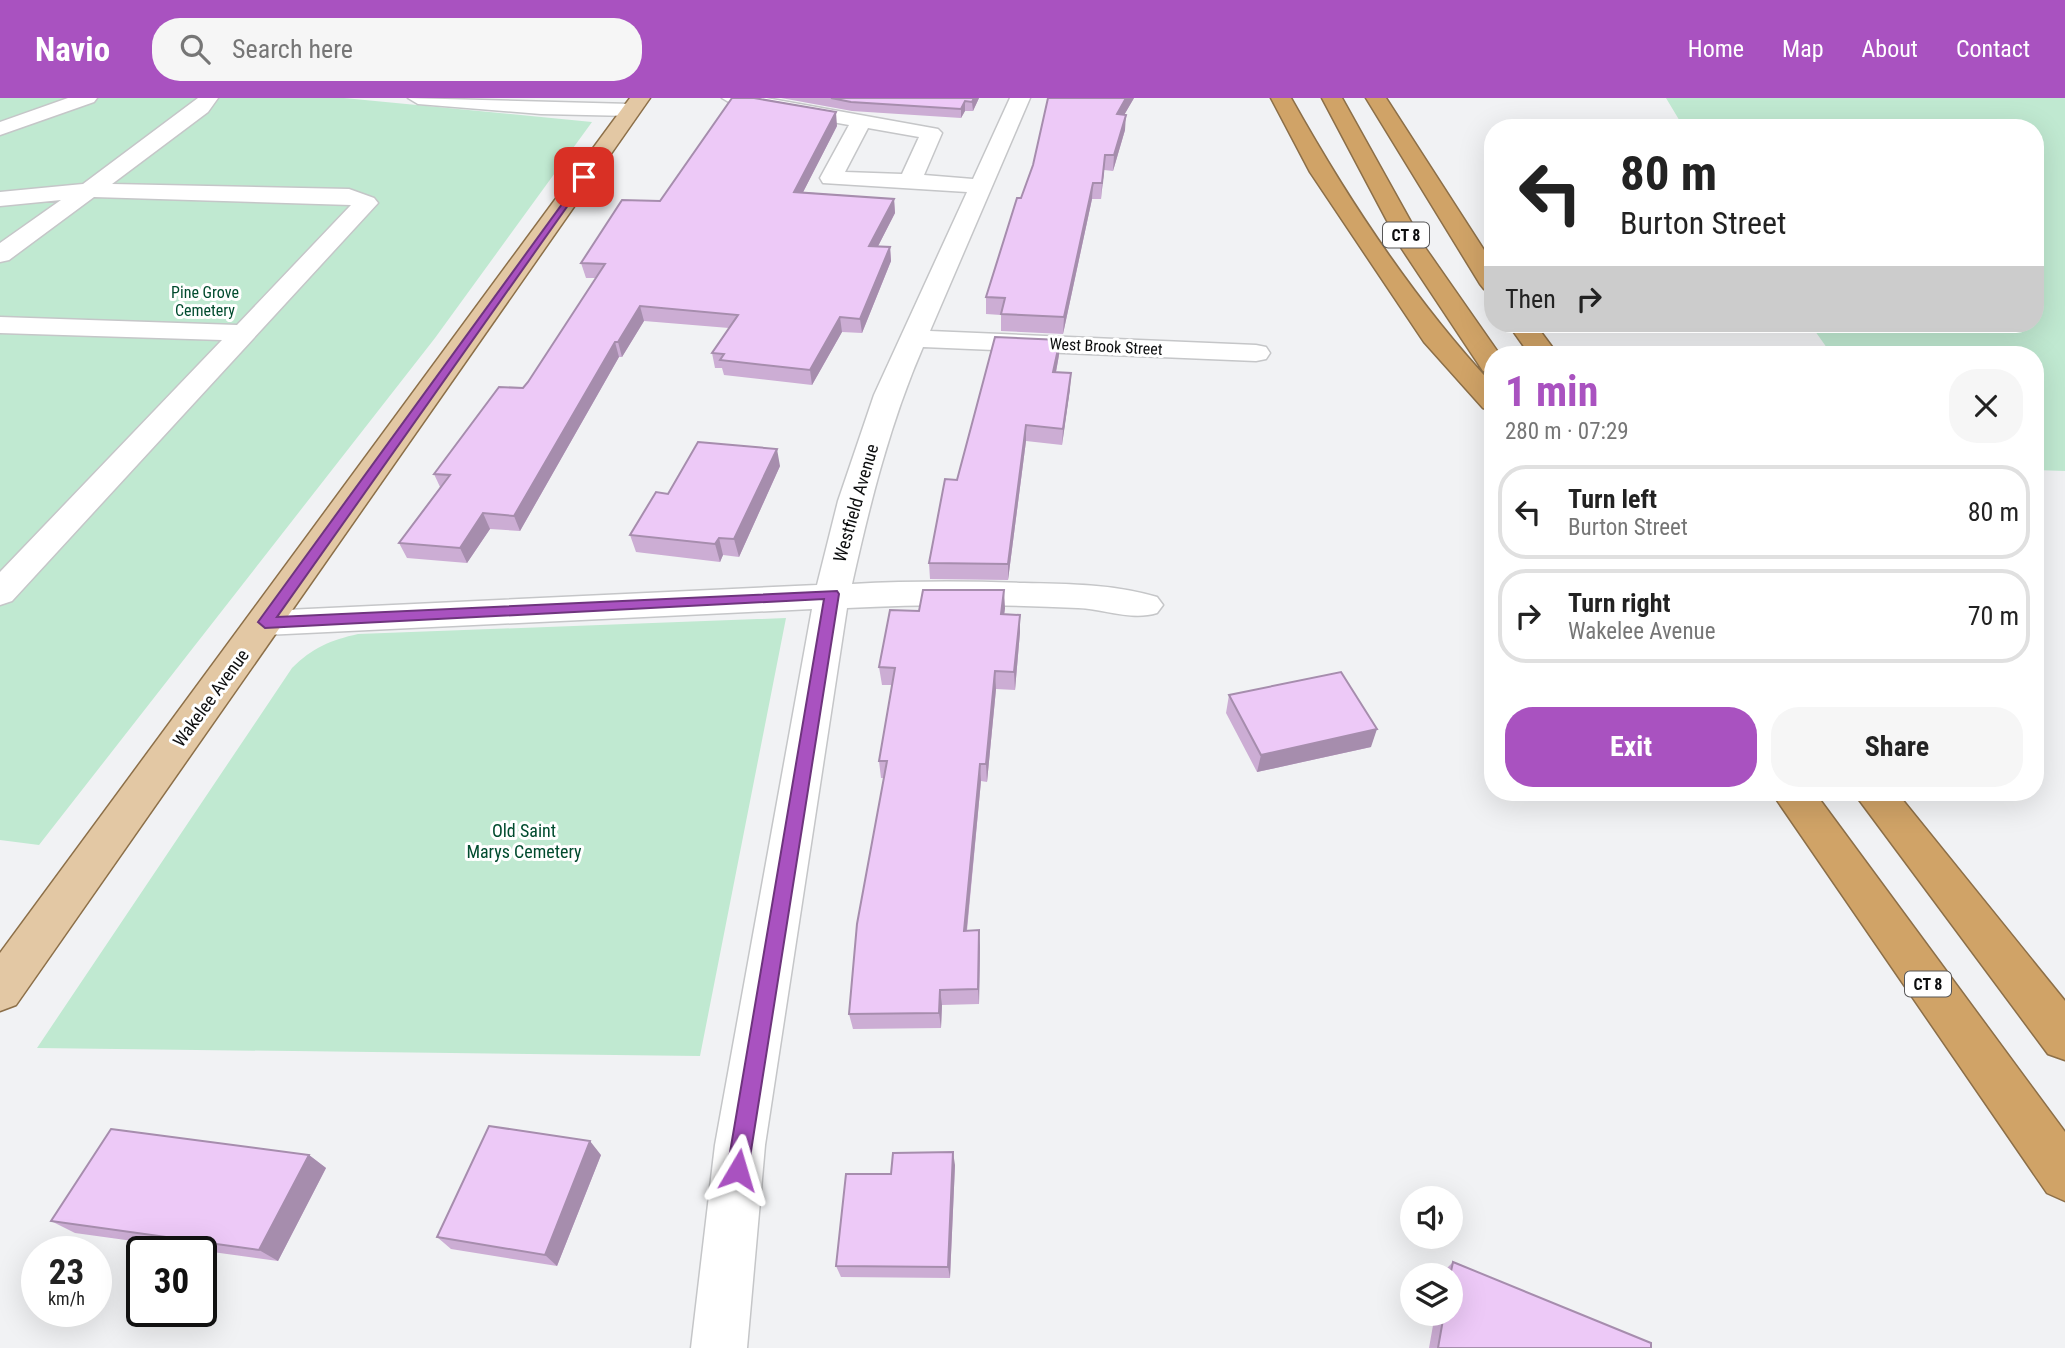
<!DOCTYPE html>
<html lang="en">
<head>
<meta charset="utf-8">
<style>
  :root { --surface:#fff; --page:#f6f6f6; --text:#222; --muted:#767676; --line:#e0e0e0; --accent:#a952c0 }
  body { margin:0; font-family:"Roboto Condensed",sans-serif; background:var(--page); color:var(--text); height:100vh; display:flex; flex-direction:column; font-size:26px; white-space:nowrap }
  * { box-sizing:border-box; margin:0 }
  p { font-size:23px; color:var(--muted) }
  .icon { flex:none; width:38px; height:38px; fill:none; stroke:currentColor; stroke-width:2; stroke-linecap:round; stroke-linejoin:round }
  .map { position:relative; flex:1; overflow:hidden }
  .panel { position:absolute; left:1484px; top:248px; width:560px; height:455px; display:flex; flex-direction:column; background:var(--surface); border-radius:28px; box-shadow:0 7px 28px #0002 }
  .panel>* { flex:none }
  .banner { position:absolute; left:1484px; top:21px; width:560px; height:214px; border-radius:28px; box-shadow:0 7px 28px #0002; background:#fff; color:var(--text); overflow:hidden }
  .fabs { position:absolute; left:1400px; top:1088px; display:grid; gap:14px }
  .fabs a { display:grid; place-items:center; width:63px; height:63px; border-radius:50%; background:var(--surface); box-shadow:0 7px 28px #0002; font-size:35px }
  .speed { position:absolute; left:21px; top:1138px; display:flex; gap:14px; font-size:35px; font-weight:700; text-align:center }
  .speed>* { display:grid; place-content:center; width:91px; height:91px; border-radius:50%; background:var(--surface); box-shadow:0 7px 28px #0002; line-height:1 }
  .speed small { font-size:18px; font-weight:400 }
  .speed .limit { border:4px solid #111; border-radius:10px; background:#fff; color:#111 }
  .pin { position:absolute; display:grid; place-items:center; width:60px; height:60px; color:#fff; margin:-30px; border-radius:14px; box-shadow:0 4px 10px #0006 }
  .me { position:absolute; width:77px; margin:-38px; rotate:7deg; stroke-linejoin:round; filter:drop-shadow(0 0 5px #0008) }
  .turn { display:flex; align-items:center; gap:24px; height:147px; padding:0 21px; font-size:32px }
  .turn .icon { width:91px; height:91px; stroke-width:2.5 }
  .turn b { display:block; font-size:49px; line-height:60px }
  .then { display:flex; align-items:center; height:66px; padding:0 21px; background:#0003; gap:14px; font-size:26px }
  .round { display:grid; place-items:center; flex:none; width:74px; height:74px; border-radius:28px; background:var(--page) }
  .summary { display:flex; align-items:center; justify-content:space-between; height:119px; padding:0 21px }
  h1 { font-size:42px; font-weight:700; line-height:52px; color:var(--accent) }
  .cta { display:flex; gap:14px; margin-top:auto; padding:14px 21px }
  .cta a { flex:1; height:80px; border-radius:28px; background:var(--accent); color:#fff; font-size:28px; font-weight:700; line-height:80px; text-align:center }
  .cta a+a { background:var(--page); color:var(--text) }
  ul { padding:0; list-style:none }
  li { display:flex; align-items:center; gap:21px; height:94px; margin:0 14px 10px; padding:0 7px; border:4px solid var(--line); border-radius:28px }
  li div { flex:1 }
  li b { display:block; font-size:26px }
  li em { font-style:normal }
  header { display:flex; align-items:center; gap:42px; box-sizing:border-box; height:98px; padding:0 35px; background:var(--accent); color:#fff }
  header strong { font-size:33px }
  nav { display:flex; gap:38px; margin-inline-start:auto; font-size:24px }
  .search { width:490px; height:63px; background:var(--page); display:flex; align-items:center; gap:18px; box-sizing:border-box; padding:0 24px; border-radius:28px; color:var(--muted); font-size:26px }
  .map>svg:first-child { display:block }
</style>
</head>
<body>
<header>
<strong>Navio</strong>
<div class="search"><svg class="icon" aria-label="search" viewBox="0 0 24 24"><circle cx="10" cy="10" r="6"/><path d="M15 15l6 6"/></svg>Search here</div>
<nav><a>Home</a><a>Map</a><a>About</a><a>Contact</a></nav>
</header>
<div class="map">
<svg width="2065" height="1250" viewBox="0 0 2065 1250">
  <rect width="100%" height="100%" fill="#f1f2f4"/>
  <path fill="#c0e9d1" d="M 0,0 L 344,0 L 592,24 L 435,240 L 39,747 L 0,742 Z
    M 1666,0 L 2065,0 L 2065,373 L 2035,372 L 2035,257 L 1832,257 L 1810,226 L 2035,226 L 2035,30 L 1684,30 Z
    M 786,520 L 700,958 L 37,950 L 292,570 C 312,550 331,542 358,536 Z"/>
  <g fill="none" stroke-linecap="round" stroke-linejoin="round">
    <g stroke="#c5c6c8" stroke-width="3">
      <path id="minor" d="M 68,0 L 97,0 L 94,4 L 0,37 L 0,24 Z
        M 198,0 L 218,0 L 208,14 L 112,86 L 349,91 L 374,100 L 378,105 L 12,503 L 0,507 L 0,474 L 222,242 L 0,235 L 0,219 L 237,227 L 351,107 L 94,99 L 9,162 L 0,164 L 0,145 L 61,102 L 0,108 L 0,94 L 83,86 Z
        M 408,0 L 631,6 L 641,12 L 631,18 L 541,16 L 418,6 Z
        M 722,0 L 766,0 L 938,31 L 942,35 L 924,77 L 973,81 L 1010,0 L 1030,0 L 930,233 L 1256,247 L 1266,249 L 1270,255 L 1266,261 L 1256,263 L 923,249 C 890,325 870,405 852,486 C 909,483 966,483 1024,485 C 1068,486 1114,486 1157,499 L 1163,507 L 1157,515 C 1132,523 1104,511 1078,510 C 1001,506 924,506 847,510 L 765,1047 L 747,1250 L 691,1250 L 715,1047 L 812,511 L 265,537 L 252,534 L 247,525 L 252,516 L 265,513 L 817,487 L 838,403 L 874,297 L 967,94 L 823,85 L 820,80 L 849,27 L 732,6 ZM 868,30 L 919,39 L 902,76 L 845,74 Z"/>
    </g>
    <g stroke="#8c6f48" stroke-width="3">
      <path id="major" d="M 630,0 L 650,0 L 16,907 L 0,913 L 0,855 Z"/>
    </g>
    <g stroke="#8c6f48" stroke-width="3">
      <path id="highway" d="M 1271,0 L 1291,0 C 1348,102 1413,201 1493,287 L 1493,313 L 1483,310 L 1424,244 L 1310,74 Z
        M 1322,0 L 1342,0 L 1426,151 L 1500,257 L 1493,257 L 1493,275 L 1483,273 L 1402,151 Z
        M 1366,0 L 1386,0 L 1493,166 L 1493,194 L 1484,191 L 1480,186 Z
        M 1508,226 L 1535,226 L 1558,257 L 1530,257 Z
        M 1772,695 L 1815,695 L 2065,1034 L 2065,1103 L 2047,1095 Z
        M 1854,695 L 1897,695 L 2065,903 L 2065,962 L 2048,956 Z"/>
    </g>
    <use href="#minor" fill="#fff" fill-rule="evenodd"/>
    <use href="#major" fill="#e3c8a4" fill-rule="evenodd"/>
    <use href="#highway" fill="#d0a367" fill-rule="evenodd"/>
  </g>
  <path fill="#ccadd4" d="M 781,0 L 979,0 L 973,13 L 965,13 L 961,20 L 852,13 Z
    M 1048,0 L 1134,0 L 1124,17 L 1125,32 L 1113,73 L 1104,72 L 1101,101 L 1092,101 L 1063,236 L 1001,233 L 1001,217 L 986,216 L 986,199 L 1033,67 Z
    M 837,28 L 803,94 L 894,101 L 895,115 L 878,148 L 890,149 L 891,163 L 862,235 L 842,234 L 812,287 L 724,277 L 722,270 L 715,270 L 712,255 L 729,230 L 644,223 L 622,259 L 619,259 L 520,433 L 490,431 L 467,465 L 407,460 L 399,445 L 440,389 L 434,376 L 528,284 L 596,180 L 586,180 L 581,165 L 660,103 Z
    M 1059,257 L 1056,274 L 1070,291 L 1062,347 L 1026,343 L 1008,482 L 930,481 L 929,465 L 957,382 Z
    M 780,368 L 739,459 L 723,457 L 720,464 L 636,454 L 630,437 L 668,396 Z
    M 1005,510 L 1004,516 L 1020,517 L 1020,534 L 1015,592 L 996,591 L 987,684 L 981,683 L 967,833 L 980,848 L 979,906 L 942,907 L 941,930 L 853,931 L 849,916 L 884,680 L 881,680 L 879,663 L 892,587 L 882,587 L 879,569 L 919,513 Z
    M 1229,597 L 1371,649 L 1257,674 L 1226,615 Z
    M 309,1057 L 326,1070 L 278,1163 L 75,1135 L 51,1123 Z
    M 601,1057 L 557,1168 L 451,1151 L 437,1139 Z
    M 955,1067 L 950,1180 L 841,1179 L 836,1168 L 891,1076 Z
    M 1453,1164 L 1651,1250 L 1429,1250 L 1435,1216 L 1451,1216 L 1451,1178 L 1442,1178 L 1442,1175 Z"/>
  <path fill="#a68dad" d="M 974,0 L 979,0 L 973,13 L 972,4 Z
    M 1126,0 L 1134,0 L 1116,31 L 1117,16 Z
    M 965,3 L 965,13 L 961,20 L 961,11 Z
    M 836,14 L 837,28 L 796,108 L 794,94 Z
    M 1126,17 L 1125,32 L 1113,73 L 1114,57 Z
    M 1105,57 L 1104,72 L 1101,101 L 1102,85 Z
    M 1093,85 L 1092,101 L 1063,236 L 1064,219 Z
    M 894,101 L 895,115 L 871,162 L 869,148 Z
    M 890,149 L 891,163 L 862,235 L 860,221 Z
    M 640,208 L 644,223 L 622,259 L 618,244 Z
    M 840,219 L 842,234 L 812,287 L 810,272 Z
    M 1060,242 L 1059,257 L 1053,290 L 1053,274 Z
    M 615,244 L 619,259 L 520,433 L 514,418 Z
    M 1071,275 L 1070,291 L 1062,347 L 1063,331 Z
    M 1026,327 L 1026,343 L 1008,482 L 1008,466 Z
    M 777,351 L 780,368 L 739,459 L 734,441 Z
    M 483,415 L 490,431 L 467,465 L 460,450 Z
    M 719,440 L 723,457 L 720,464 L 715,446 Z
    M 1004,492 L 1005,510 L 1002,534 L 1001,516 Z
    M 1020,517 L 1020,534 L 1015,592 L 1014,574 Z
    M 995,573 L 996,591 L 987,684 L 986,666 Z
    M 1377,631 L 1371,649 L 1257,674 L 1261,657 Z
    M 980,666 L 981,683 L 965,849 L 964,833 Z
    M 979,832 L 980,848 L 979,906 L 978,891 Z
    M 940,892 L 942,907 L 941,930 L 939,915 Z
    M 590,1043 L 601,1057 L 557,1168 L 545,1157 Z
    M 953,1054 L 955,1067 L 950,1180 L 948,1169 Z
    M 309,1057 L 326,1070 L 278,1163 L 259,1152 Z"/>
  <path fill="#edc9f7" stroke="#a68dad" stroke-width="2" d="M 732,0 L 754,0 L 836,14 L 794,94 L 894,101 L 869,148 L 890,149 L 860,221 L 840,219 L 810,272 L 720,262 L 724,256 L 712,255 L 738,217 L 640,208 L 618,244 L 615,244 L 514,418 L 483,415 L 460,450 L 399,445 L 450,377 L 434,376 L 499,289 L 523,290 L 528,284 L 605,166 L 581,165 L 622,102 L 660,103 Z
    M 831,0 L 974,0 L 972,4 L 965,3 L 961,11 L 851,4 Z
    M 1048,0 L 1126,0 L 1117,16 L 1126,17 L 1114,57 L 1105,57 L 1102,85 L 1093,85 L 1064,219 L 1001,216 L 1005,200 L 986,199 L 1017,100 L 1021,100 L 1033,67 Z
    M 995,239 L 1060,242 L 1053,274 L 1071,275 L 1063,331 L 1026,327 L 1008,466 L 929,465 L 945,381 L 957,382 Z
    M 698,344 L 777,351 L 734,441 L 719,440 L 715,446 L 630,437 L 656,394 L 668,396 Z
    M 923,492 L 1004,492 L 1001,516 L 1020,517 L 1014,574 L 995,573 L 986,666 L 980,666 L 964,833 L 979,832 L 978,891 L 940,892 L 939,915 L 849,916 L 857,826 L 887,663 L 879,663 L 895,570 L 879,569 L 890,512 L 919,513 Z
    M 1341,574 L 1377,631 L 1261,657 L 1229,597 Z
    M 489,1028 L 590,1043 L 545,1157 L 437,1139 Z
    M 111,1031 L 309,1057 L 259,1152 L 51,1123 Z
    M 953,1054 L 948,1169 L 836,1168 L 846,1076 L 891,1076 L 893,1055 Z
    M 1453,1164 L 1651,1245 L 1651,1250 L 1438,1250 L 1444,1216 L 1451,1216 L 1450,1178 Z"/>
  <path fill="#a952c0" stroke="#6e357d" stroke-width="2" d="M 584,76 L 588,79 L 277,519 L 837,493 L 839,496 L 748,1072 L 745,1080 L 738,1083 L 730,1080 L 727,1072 L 824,501 L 265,530 L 258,524 Z"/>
  <g text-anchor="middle" stroke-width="6" stroke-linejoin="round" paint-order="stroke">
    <g fill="#fff" stroke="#565657" stroke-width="2">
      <rect x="1383" y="124.5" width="46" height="25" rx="5"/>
      <rect x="1905" y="873.5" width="46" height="25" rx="5"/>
    </g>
    <g font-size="16" font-weight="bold" fill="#0d0e0f">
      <text x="1406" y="143">CT 8</text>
      <text x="1928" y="892">CT 8</text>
    </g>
    <g font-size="16" fill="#014b2e" stroke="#fff">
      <text x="205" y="200">Pine Grove<tspan x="205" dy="18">Cemetery</tspan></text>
    </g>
    <g font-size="16" fill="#0d0e0f" stroke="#fff">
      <text transform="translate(1106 248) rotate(3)" y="6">West Brook Street</text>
    </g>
    <g font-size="18" fill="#0d0e0f" stroke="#fff">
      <text transform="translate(856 405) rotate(-74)" y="6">Westfield Avenue</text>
      <text transform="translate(211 600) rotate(-54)" y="6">Wakelee Avenue</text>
    </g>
    <g font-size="18" fill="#014b2e" stroke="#fff">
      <text x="524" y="739">Old Saint<tspan x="524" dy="21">Marys Cemetery</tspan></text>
    </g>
  </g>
</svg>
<div class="fabs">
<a><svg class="icon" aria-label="sound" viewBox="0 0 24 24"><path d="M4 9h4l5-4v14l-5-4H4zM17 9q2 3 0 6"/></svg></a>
<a><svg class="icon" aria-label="layers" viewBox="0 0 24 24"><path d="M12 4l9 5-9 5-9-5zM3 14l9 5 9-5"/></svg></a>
</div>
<div class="speed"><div>23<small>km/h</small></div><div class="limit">30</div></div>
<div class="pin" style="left:584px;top:79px;background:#d93025"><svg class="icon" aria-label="arrive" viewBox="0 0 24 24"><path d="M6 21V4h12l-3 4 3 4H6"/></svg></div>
<svg class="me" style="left:738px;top:1072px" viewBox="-20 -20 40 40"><path d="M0-17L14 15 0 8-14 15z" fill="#a952c0" stroke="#fff" stroke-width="4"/></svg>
<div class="banner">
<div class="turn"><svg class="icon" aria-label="left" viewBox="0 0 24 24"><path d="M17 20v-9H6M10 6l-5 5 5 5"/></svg><div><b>80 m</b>Burton Street</div></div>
<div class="then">Then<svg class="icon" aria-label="right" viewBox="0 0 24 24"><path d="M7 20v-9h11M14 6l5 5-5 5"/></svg></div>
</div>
<section class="panel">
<div class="summary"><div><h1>1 min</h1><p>280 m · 07:29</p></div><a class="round"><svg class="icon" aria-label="close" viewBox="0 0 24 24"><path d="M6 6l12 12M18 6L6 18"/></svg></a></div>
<ul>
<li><svg class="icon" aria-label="left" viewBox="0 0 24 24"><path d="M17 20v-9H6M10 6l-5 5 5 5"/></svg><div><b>Turn left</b><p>Burton Street</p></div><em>80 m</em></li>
<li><svg class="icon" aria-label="right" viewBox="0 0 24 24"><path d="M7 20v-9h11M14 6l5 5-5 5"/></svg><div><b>Turn right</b><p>Wakelee Avenue</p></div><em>70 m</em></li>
</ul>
<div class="cta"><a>Exit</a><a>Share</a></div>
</section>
</div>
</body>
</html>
